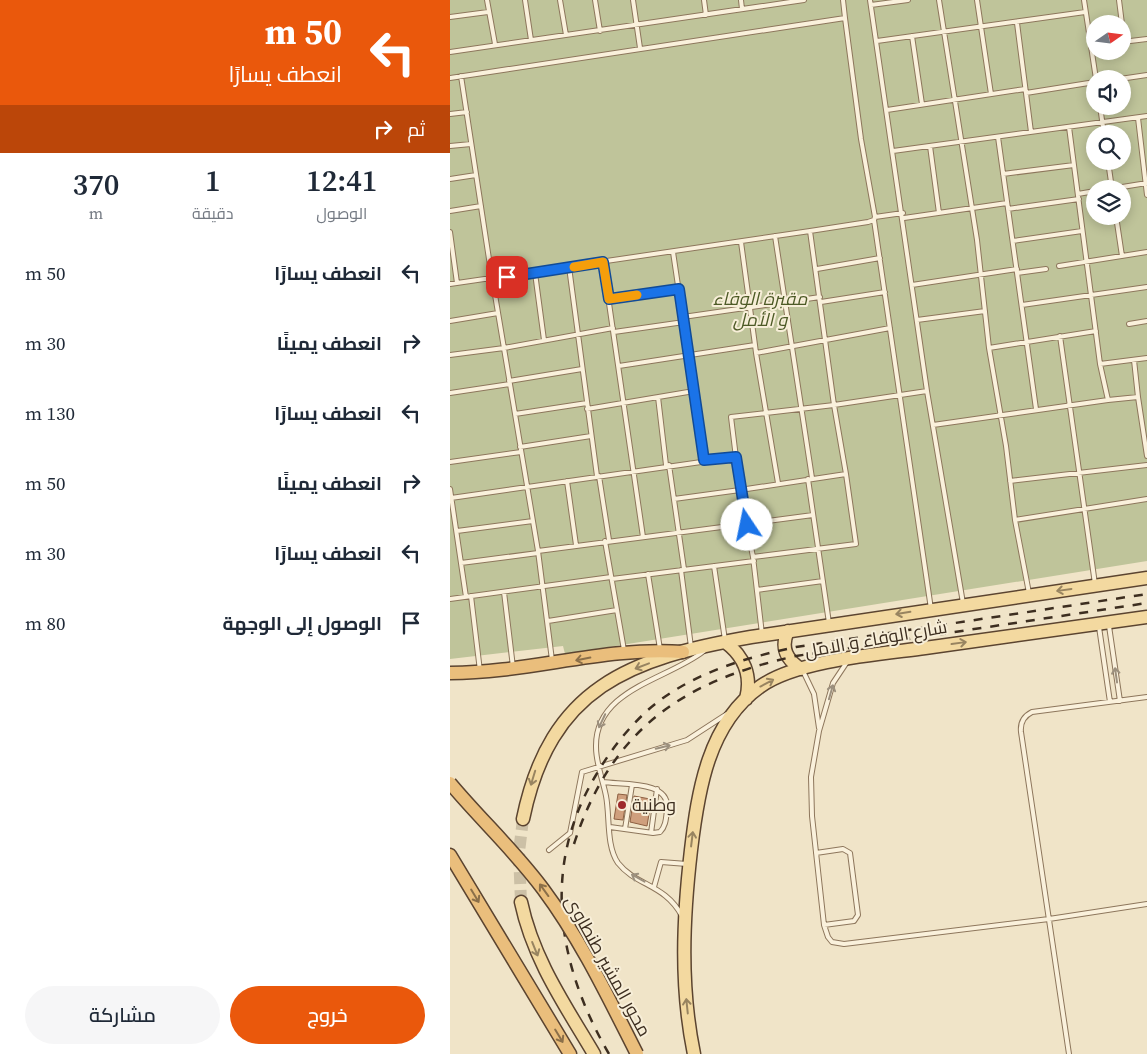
<!DOCTYPE html>
<html lang="ar">
<head>
<meta charset="utf-8">
<style>
  :root { --surface:#fff; --page:#f6f6f7; --text:#1f2937; --muted:#747a83; --accent:#ea580c }
  body { margin:0; font-family:"Source Serif 4",Cairo,serif; background:var(--page); color:var(--text); direction:rtl; height:100vh; display:flex; flex-direction:column; font-size:19px; white-space:nowrap }
  * { box-sizing:border-box; margin:0 }
  p { font-size:16px; color:var(--muted) }
  .icon { flex:none; width:28px; height:28px; fill:none; stroke:currentColor; stroke-width:2; stroke-linecap:round; stroke-linejoin:round }
  .map { position:relative; flex:1; overflow:hidden; direction:ltr }
  .side { display:flex; flex-direction:column; background:var(--surface); width:450px }
  .side>* { flex:none }
  .top-card { background:#ea580c; color:#fff; overflow:hidden }
  .needle { width:32px; rotate:76deg }
  .fabs { position:absolute; left:636px; top:15px; display:grid; gap:10px }
  .fabs a { display:grid; place-items:center; width:45px; height:45px; border-radius:50%; background:var(--surface); box-shadow:0 2px 12px #0003; font-size:25px }
  .pin { position:absolute; display:grid; place-items:center; width:42px; height:42px; color:#fff; margin:-21px; border-radius:10px; box-shadow:0 2px 8px #0006 }
  .me { position:absolute; width:55px; margin:-28px; rotate:349deg; stroke-linejoin:round; filter:drop-shadow(0 0 4px #0008) }
  .turn { display:flex; align-items:center; gap:18px; height:105px; padding:0 25px; font-size:22px }
  .turn .icon { width:65px; height:65px; stroke-width:2.5 }
  .turn b { display:block; font-size:35px; line-height:42px }
  .then { display:flex; align-items:center; height:48px; padding:0 25px; background:#0003; gap:10px; font-size:19px }
  .eta { display:flex; justify-content:space-evenly; align-items:center; height:85px; text-align:center }
  .eta b { font-size:30px; font-weight:600; line-height:35px }
  .cta { display:flex; gap:10px; margin-top:auto; padding:10px 25px }
  .cta a { flex:1; height:58px; border-radius:30px; background:var(--accent); color:#fff; font-size:20px; font-weight:600; line-height:58px; text-align:center }
  .cta a+a { background:var(--page); color:var(--text) }
  ul { padding:0; list-style:none }
  li { display:flex; align-items:center; gap:15px; height:70px; padding:0 25px }
  li div { flex:1 }
  li b { display:block; font-size:19px }
  li em { font-style:normal }
  main { display:flex; flex:1; min-height:0 }
  .map>svg:first-child { display:block }
</style>
</head>
<body>
<main>
<div class="map">
<svg width="697" height="1054" viewBox="0 0 697 1054">
  <rect width="100%" height="100%" fill="#f0e4c8"/>
  <path fill="#bfc49a" fill-rule="evenodd" d="M 0,0 L 697,0 L 697,561 L 115,654 L 113,646 L 0,659 ZM 645,24 L 672,24 L 672,51 L 645,51 ZM 645,79 L 672,79 L 672,106 L 645,106 ZM 645,134 L 672,134 L 672,161 L 645,161 ZM 645,189 L 672,189 L 672,216 L 645,216 Z"/>
  <path fill="#cf9f7d" stroke="#8d5f41" d="M 168,794 L 177,795 L 173,820 L 164,819 Z
    M 184,796 L 200,799 L 201,802 L 197,826 L 180,822 Z"/>
  <g fill="none" stroke-linecap="round" stroke-linejoin="round">
    <path stroke="#ccc0a6" stroke-width="12" stroke-dasharray="12 6" stroke-linecap="butt" d="M 71,902 L 69,852 L 73,819"/>
    <g stroke="#8d765c" stroke-width="6">
      <path id="service" d="M 37,0 L 45,44
        M 75,0 L 81,40
        M 110,0 L 116,35
        M 145,0 L 150,31
        M 183,0 L 190,48
        M 254,0 L 256,15
        M 291,0 L 292,9
        M 420,0 L 477,391 L 513,603
        M 489,0 L 527,240 L 539,348 L 556,446 L 565,520 L 579,593
        M 527,0 L 541,94
        M 634,0 L 646,79
        M 669,0 L 672,24
        M 421,5 L 458,0
        M 0,17 L 38,12
        M 395,18 L 411,139 L 425,217
        M 567,23 L 581,132
        M 672,24 L 675,42
        M 462,36 L 472,104
        M 427,41 L 635,12
        M 672,42 L 697,39
        M 0,52 L 354,0
        M 11,76 L 39,259 L 88,551 L 102,660
        M 0,78 L 395,18 L 393,0
        M 670,79 L 697,75
        M 576,93 L 645,82
        M 650,106 L 654,134
        M 437,110 L 575,89
        M 0,114 L 17,112
        M 688,118 L 697,195
        M 619,127 L 650,364 L 697,358
        M 548,137 L 586,409
        M 0,146 L 21,144
        M 480,146 L 489,213
        M 443,151 L 697,116
        M 658,161 L 662,189
        M 553,174 L 624,165
        M 0,179 L 26,175
        M 660,189 L 697,183
        M 628,194 L 645,191
        M 558,209 L 629,199
        M 0,211 L 31,206
        M 666,216 L 672,256
        M 454,218 L 557,203
        M 424,220 L 481,609
        M 0,232 L 7,283
        M 325,236 L 362,478
        M 563,241 L 632,231
        M 291,242 L 305,345
        M 223,252 L 254,460
        M 153,262 L 193,537
        M 609,266 L 697,252
        M 119,267 L 147,476
        M 367,269 L 430,258
        M 85,273 L 94,340
        M 567,273 L 596,269
        M 0,284 L 360,231 L 418,222 L 424,220 L 425,217 L 453,213
        M 462,285 L 567,269
        M 159,299 L 229,289
        M 371,302 L 435,292
        M 572,305 L 697,287
        M 233,317 L 370,297
        M 467,320 L 535,311
        M 0,321 L 48,313
        M 679,324 L 697,321
        M 164,332 L 234,322
        M 610,336 L 645,584
        M 539,348 L 646,331
        M 306,353 L 328,483
        M 0,355 L 54,348 L 163,328
        M 684,360 L 688,397
        M 169,366 L 305,345 L 306,353 L 440,328
        M 59,381 L 132,369
        M 0,393 L 60,384
        M 208,397 L 216,465
        M 658,400 L 688,397 L 697,456
        M 137,409 L 244,391
        M 65,414 L 137,403
        M 483,425 L 658,400 L 650,364
        M 70,447 L 141,436
        M 0,462 L 71,452
        M 219,465 L 234,569
        M 149,476 L 159,540
        M 358,479 L 379,623
        M 117,481 L 126,545
        M 560,481 L 697,465
        M 0,489 L 16,597
        M 1,498 L 286,457
        M 224,499 L 290,490 L 281,417 L 384,405 L 360,231
        M 565,520 L 697,499
        M 7,531 L 83,521
        M 155,541 L 174,650
        M 88,551 L 363,515
        M 303,557 L 406,544 L 396,474
        M 11,563 L 88,553
        M 264,566 L 275,640
        M 231,570 L 241,647
        M 198,574 L 210,649
        M 162,579 L 304,561
        M 307,590 L 373,581
        M 54,592 L 63,667
        M 21,596 L 30,671
        M 0,599 L 161,577
        M 98,621 L 167,610
        M 659,626 L 670,701
        M 649,627 L 660,702
        M 312,634 L 303,557 L 290,490 L 396,474 L 384,405 L 477,391
        M 397,662 L 383,683 L 369,731 L 361,777 L 362,816 L 374,925 L 378,937 L 382,942 L 394,944 L 599,919 L 697,904
        M 353,671 L 364,694 L 369,728
        M 153,782 C 173,785 221,780 217,810 C 216,818 216,826 210,832 L 203,833 L 160,827
        M 175,829 L 182,785
        M 201,833 L 207,789
        M 99,850 L 120,833 L 132,772 L 237,740 L 277,714
        M 366,853 L 393,849 L 400,853 L 408,915 L 404,921 L 374,925
        M 204,887 L 211,862 L 237,864
        M 232,916 C 215,884 186,886 168,863 C 156,846 160,816 156,796 C 153,780 146,764 146,747 C 145,689 217,680 254,651
        M 619,1054 L 571,732 C 570,723 574,716 582,712 L 697,697"/>
    </g>
    <g stroke="#5b4430" stroke-width="15">
      <path id="primary" d="M 338,631 C 330,648 337,660 351,669
        M 275,642 C 294,656 302,676 296,699
        M 73,819 C 100,687 180,658 301,637 L 697,578
        M 71,902 C 83,959 115,1005 144,1054
        M 244,1054 C 230,986 233,919 241,850 C 248,791 258,723 311,686 C 348,660 430,654 475,648 C 549,638 623,628 697,617"/>
    </g>
    <g stroke="#5b4430" stroke-width="15">
      <path id="trunk" d="M 0,673 C 79,673 155,646 233,652
        M 0,855 L 120,1054"/>
    </g>
    <use href="#service" stroke="#faf1dc" stroke-width="4"/>
    <use href="#primary" stroke="#f3d9a0" stroke-width="12"/>
    <use href="#trunk" stroke="#eabe7c" stroke-width="12"/>
    <path stroke="#3d2e20" stroke-width="2.5" stroke-dasharray="9 9" stroke-linecap="butt" d="M 124,844 C 161,730 232,681 346,656 L 697,603
      M 159,1054 C 107,964 91,867 146,775 C 160,751 177,729 198,710 C 239,674 294,658 346,647 L 697,594"/>
    <g stroke="#5b4430" stroke-width="15" stroke-linecap="butt">
      <path id="trunk-bridge" d="M 0,783 C 30,819 65,851 93,889 C 131,940 158,997 187,1054"/>
    </g>
    <use href="#trunk-bridge" stroke="#eabe7c" stroke-width="12"/>
  </g>
  <defs><path id="oneway-shaft" d="M-6 0H5M1.5-3L5.5 0L1.5 3" fill="none" stroke-width="1.6" stroke-linecap="round" stroke-linejoin="round" transform="scale(1.25)"/></defs>
  <g stroke="#988460">
    <use href="#oneway-shaft" transform="translate(614 590) rotate(172)"/>
    <use href="#oneway-shaft" transform="translate(453 613) rotate(171)"/>
    <use href="#oneway-shaft" transform="translate(509 643) rotate(-8)"/>
    <use href="#oneway-shaft" transform="translate(192 666) rotate(159)"/>
    <use href="#oneway-shaft" transform="translate(317 683) rotate(-28)"/>
    <use href="#oneway-shaft" transform="translate(83 778) rotate(107)"/>
    <use href="#oneway-shaft" transform="translate(242 839) rotate(-83)"/>
    <use href="#oneway-shaft" transform="translate(85 949) rotate(68)"/>
    <use href="#oneway-shaft" transform="translate(237 1006) rotate(-96)"/>
  </g>
  <g stroke="#8b6f49">
    <use href="#oneway-shaft" transform="translate(133 659) rotate(169)"/>
    <use href="#oneway-shaft" transform="translate(94 890) rotate(-126)"/>
    <use href="#oneway-shaft" transform="translate(25 896) rotate(59)"/>
    <use href="#oneway-shaft" transform="translate(109 1036) rotate(59)"/>
  </g>
  <g stroke="#9c907e">
    <use href="#oneway-shaft" transform="translate(666 675) rotate(-98)"/>
    <use href="#oneway-shaft" transform="translate(381 692) rotate(-74)"/>
    <use href="#oneway-shaft" transform="translate(152 721) rotate(115)"/>
    <use href="#oneway-shaft" transform="translate(213 747) rotate(-14)"/>
    <use href="#oneway-shaft" transform="translate(188 878) rotate(-151)"/>
  </g>
  <g fill="none" stroke-linecap="round" stroke-linejoin="round">
    <g stroke="#114b97" stroke-width="12">
      <path id="route" d="M 57,277 L 153,262 L 159,299 L 229,289 L 254,460 L 286,457 L 297,525"/>
    </g>
    <use href="#route" stroke="#1a73e8" stroke-width="9"/>
    <path stroke="#f59e0b" stroke-width="9" d="M 124,267 L 153,262 L 159,299 L 187,295"/>
  </g>
  <circle fill="#9e2a2b" stroke="#f7eed8" stroke-width="2" cx="172" cy="805" r="5"/>
  <g text-anchor="middle" stroke-width="4" stroke-linejoin="round" paint-order="stroke">
    <g font-size="18" font-style="italic" fill="#4d5a26" stroke="#f7eed8">
      <text x="310" y="305">مقبرة الوفاء<tspan x="310" dy="21">و الأمل</tspan></text>
    </g>
    <g font-size="18" fill="#3d2e20" stroke="#f7eed8">
      <text transform="translate(426 639) rotate(-10)" y="6">شارع الوفاء و الامل</text>
      <text transform="translate(158 966) rotate(61)" y="6">محور المشير طنطاوى</text>
    </g>
    <g font-size="18" fill="#3d2e20" stroke="#f7eed8" text-anchor="start">
      <text x="182" y="811">وطنية</text>
    </g>
  </g>
</svg>
<div class="fabs">
<a><svg class="needle" viewBox="-14 -14 28 28"><path d="M0-13l5 13h-10z" fill="#e53935"/><path d="M0 13l5-13h-10z" fill="#747a83"/></svg></a>
<a><svg class="icon" aria-label="sound" viewBox="0 0 24 24"><path d="M4 9h4l5-4v14l-5-4H4zM17 9q2 3 0 6"/></svg></a>
<a><svg class="icon" aria-label="search" viewBox="0 0 24 24"><circle cx="10" cy="10" r="6"/><path d="M15 15l6 6"/></svg></a>
<a><svg class="icon" aria-label="layers" viewBox="0 0 24 24"><path d="M12 4l9 5-9 5-9-5zM3 14l9 5 9-5"/></svg></a>
</div>
<div class="pin" style="left:57px;top:277px;background:#d93025"><svg class="icon" aria-label="arrive" viewBox="0 0 24 24"><path d="M6 21V4h12l-3 4 3 4H6"/></svg></div>
<svg class="me" style="left:297px;top:525px" viewBox="-20 -20 40 40"><circle r="19" fill="#fff"/><path d="M0-13L10 11 0 6-10 11z" fill="#1a73e8"/></svg>
</div>
<section class="side">
<div class="top-card">
<div class="turn"><svg class="icon" aria-label="left" viewBox="0 0 24 24"><path d="M17 20v-9H6M10 6l-5 5 5 5"/></svg><div><b>50 m</b>انعطف يسارًا</div></div>
<div class="then">ثم<svg class="icon" aria-label="right" viewBox="0 0 24 24"><path d="M7 20v-9h11M14 6l5 5-5 5"/></svg></div>
</div>
<div class="eta">
<div><b>12:41</b><p>الوصول</p></div>
<div><b>1</b><p>دقيقة</p></div>
<div><b>370</b><p>m</p></div>
</div>
<ul>
<li><svg class="icon" aria-label="left" viewBox="0 0 24 24"><path d="M17 20v-9H6M10 6l-5 5 5 5"/></svg><div><b>انعطف يسارًا</b></div><em>50 m</em></li>
<li><svg class="icon" aria-label="right" viewBox="0 0 24 24"><path d="M7 20v-9h11M14 6l5 5-5 5"/></svg><div><b>انعطف يمينًا</b></div><em>30 m</em></li>
<li><svg class="icon" aria-label="left" viewBox="0 0 24 24"><path d="M17 20v-9H6M10 6l-5 5 5 5"/></svg><div><b>انعطف يسارًا</b></div><em>130 m</em></li>
<li><svg class="icon" aria-label="right" viewBox="0 0 24 24"><path d="M7 20v-9h11M14 6l5 5-5 5"/></svg><div><b>انعطف يمينًا</b></div><em>50 m</em></li>
<li><svg class="icon" aria-label="left" viewBox="0 0 24 24"><path d="M17 20v-9H6M10 6l-5 5 5 5"/></svg><div><b>انعطف يسارًا</b></div><em>30 m</em></li>
<li><svg class="icon" aria-label="arrive" viewBox="0 0 24 24"><path d="M6 21V4h12l-3 4 3 4H6"/></svg><div><b>الوصول إلى الوجهة</b></div><em>80 m</em></li>
</ul>
<div class="cta"><a>خروج</a><a>مشاركة</a></div>
</section>
</main>
</body>
</html>
